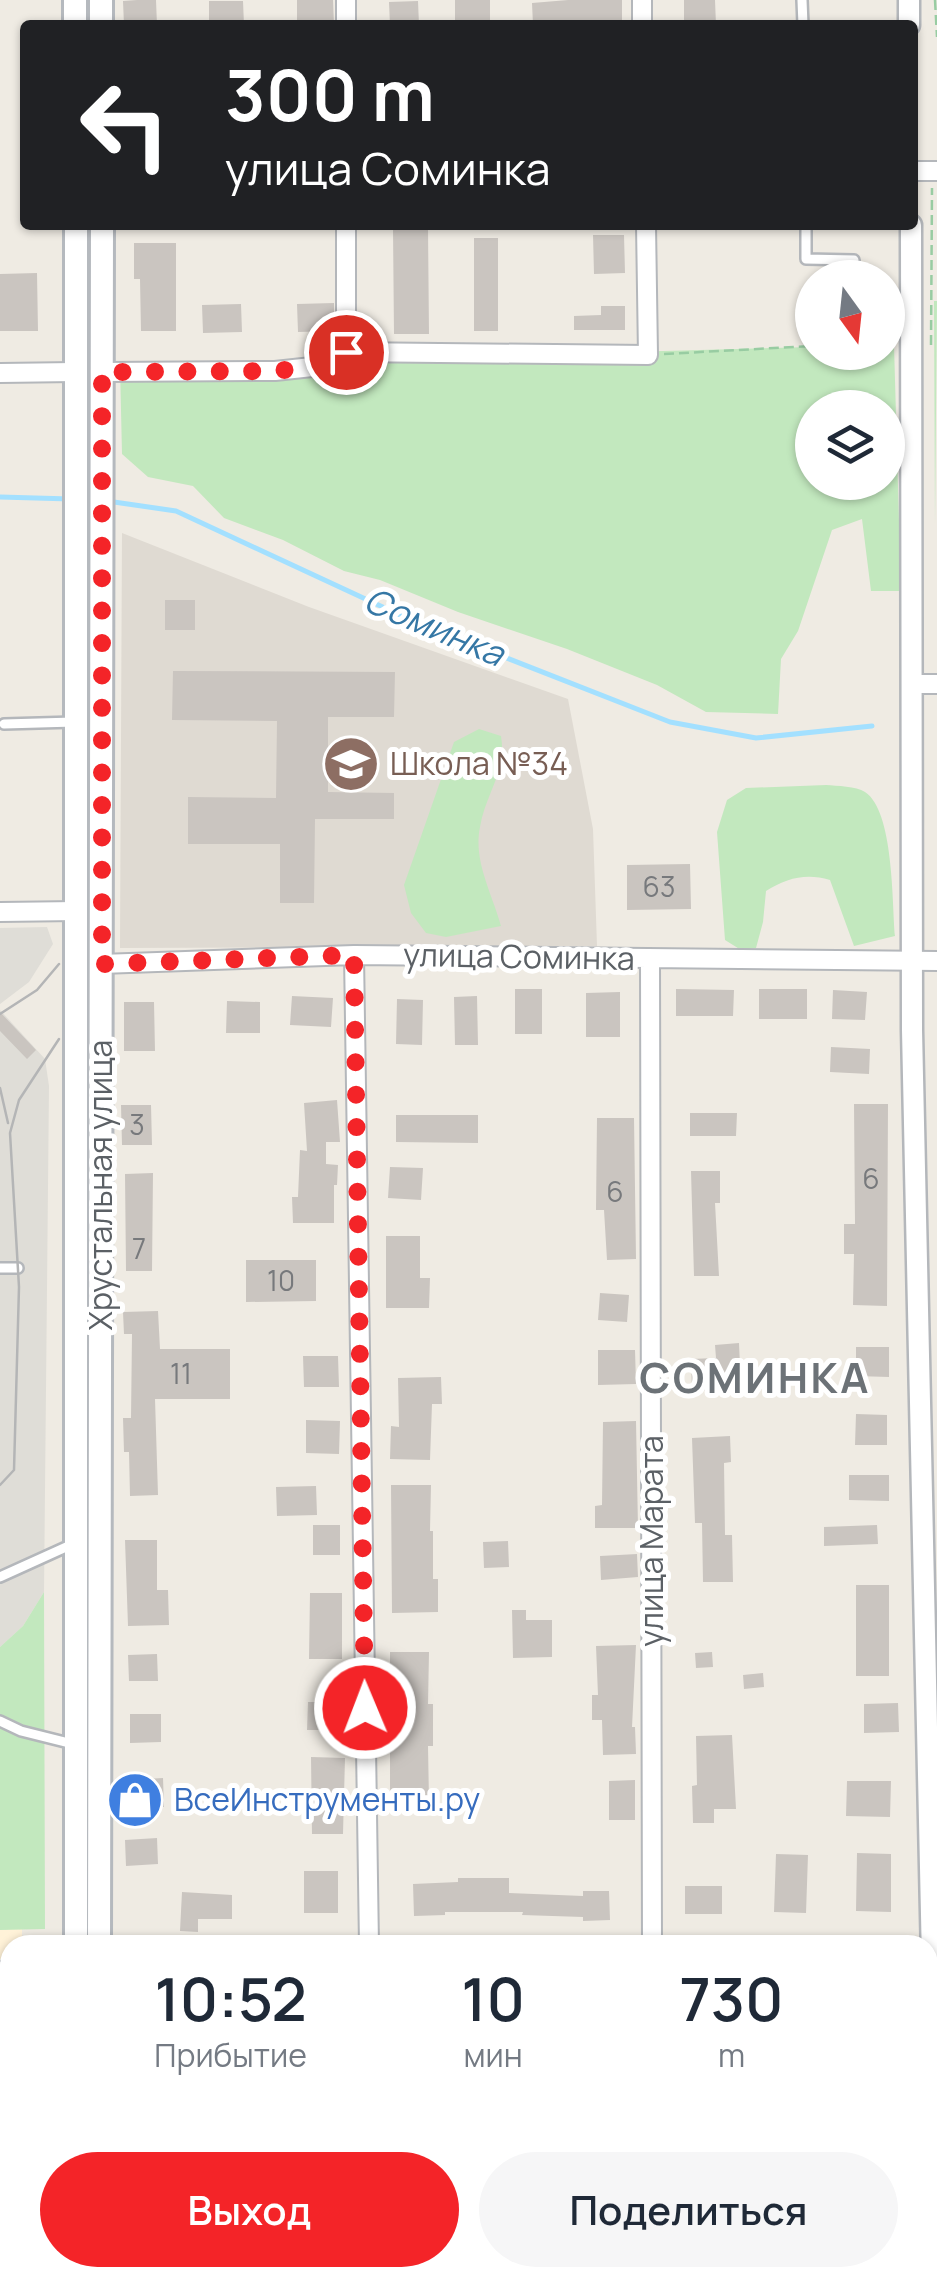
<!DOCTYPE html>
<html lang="ru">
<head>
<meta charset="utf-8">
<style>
  :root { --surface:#fff; --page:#f6f6f7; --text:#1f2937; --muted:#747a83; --accent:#f42428 }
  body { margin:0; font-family:Manrope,sans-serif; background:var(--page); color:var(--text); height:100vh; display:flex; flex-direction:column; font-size:38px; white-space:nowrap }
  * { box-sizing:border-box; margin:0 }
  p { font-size:32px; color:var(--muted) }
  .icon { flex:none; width:55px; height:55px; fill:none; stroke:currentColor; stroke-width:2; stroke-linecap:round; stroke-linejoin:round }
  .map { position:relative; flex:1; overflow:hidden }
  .side { position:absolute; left:0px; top:1935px; width:938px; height:352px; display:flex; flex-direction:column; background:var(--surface); border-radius:30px 30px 0 0; box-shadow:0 2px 8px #0004 }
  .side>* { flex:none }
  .banner { position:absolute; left:20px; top:20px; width:898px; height:210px; border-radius:10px; box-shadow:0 2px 8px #0004; background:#202124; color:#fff; overflow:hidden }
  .needle { width:65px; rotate:165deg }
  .fabs { position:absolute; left:795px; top:260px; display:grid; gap:20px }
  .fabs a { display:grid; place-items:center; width:110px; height:110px; border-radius:50%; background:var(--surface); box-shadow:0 2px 8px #0004; font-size:50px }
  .pin { position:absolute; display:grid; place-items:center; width:85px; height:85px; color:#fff; margin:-42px; border:5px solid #fff; border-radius:50%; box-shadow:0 2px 10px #0007 }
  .me { position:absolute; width:110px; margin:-55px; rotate:359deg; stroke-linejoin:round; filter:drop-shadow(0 0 8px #0008) }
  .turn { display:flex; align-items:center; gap:35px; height:210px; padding:0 40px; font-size:45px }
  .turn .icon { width:130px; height:130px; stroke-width:2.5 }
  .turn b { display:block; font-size:70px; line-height:85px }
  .eta { display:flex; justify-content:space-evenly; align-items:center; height:170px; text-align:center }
  .eta b { font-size:60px; font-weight:600; line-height:70px }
  .button { display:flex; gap:20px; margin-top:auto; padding:20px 40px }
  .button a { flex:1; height:115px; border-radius:60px; background:var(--accent); color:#fff; font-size:40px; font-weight:600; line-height:115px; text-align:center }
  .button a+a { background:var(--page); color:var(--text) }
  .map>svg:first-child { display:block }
</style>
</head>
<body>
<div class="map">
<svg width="937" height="2286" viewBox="0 0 937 2286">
  <rect width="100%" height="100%" fill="#efebe3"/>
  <path fill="#fff2d8" d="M 22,1928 L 22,1945 L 10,1945 L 10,1959 L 0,1959 L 0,1930 Z"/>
  <path fill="#dfddd7" d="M 47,927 L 53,944 L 29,982 L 0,1004 L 0,928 Z
    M 0,1010 L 45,1059 L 49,1086 L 44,1592 L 23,1626 L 0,1647 Z"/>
  <path fill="#dfdad2" d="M 122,533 L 309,607 L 568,699 L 593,829 L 597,946 L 120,948 Z"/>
  <path fill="#c2e8be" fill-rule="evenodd" d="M 934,301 L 937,301 L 935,524 Z
    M 888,345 L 894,345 L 901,591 L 871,591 L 862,519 L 832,530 L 798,631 L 781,659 L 778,714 L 706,712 L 657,685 L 567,649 L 458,612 L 380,580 L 344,571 L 283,540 L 224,518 L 193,486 L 148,477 L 122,454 L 120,366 L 812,347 L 812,352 L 888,352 ZM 812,408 L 888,408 L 888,482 L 812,482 Z
    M 479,729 L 501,736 C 507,772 486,792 480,827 C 473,861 492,893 501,926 L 446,937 L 426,933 L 411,913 L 404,885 L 454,742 Z
    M 826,785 C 837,786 856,786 865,792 C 894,811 892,902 895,936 L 854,946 L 830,880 C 806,873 787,878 766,891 L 763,922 L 756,948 L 741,950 L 725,940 L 717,832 L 727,800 L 746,788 Z
    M 44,1592 L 45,1929 L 0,1930 L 0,1647 L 23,1626 Z"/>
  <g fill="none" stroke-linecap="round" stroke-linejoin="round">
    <path stroke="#a3e0ff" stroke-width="5" d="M 0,497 L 71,499
      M 107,501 L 176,511 L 415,622 L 670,722 L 756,738 L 872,726"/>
  </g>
  <path fill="#cac5c0" d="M 137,0 L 156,0 L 157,25 L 124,25 L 123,1 Z
    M 297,0 L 333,0 L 334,25 L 297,25 Z
    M 455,0 L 490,0 L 490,25 L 455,25 Z
    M 568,0 L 622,0 L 622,25 L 533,25 L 532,3 Z
    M 684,0 L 715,0 L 716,25 L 684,25 Z
    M 209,1 L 243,1 L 244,25 L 209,25 Z
    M 418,1 L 419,25 L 390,25 L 389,2 Z
    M 393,228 L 428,228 L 429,334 L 394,334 Z
    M 593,235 L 624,235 L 625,273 L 594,274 Z
    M 474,238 L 498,238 L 498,331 L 474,331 Z
    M 134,243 L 176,243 L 176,331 L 141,331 L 140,279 L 134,279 Z
    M 37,273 L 38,331 L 0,331 L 0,274 Z
    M 334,303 L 334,331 L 298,332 L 297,304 Z
    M 241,304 L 242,332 L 203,333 L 202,305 Z
    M 601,306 L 625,306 L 625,330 L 574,330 L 574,316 L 601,315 Z
    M 165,600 L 195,600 L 195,630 L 165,630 Z
    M 173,671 L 395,672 L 394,717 L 328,717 L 328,792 L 394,793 L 394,819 L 315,819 L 314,903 L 280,903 L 280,844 L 188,844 L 188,797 L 276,798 L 277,721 L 172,720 Z
    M 690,864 L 691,909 L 627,910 L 627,865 Z
    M 515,989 L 542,989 L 542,1034 L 515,1034 Z
    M 676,989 L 734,990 L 733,1016 L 676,1016 Z
    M 759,989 L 807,989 L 807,1019 L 759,1019 Z
    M 833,990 L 867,992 L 865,1020 L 832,1019 Z
    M 620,992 L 620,1037 L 586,1037 L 586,993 Z
    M 292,996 L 333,998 L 331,1027 L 290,1025 Z
    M 477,996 L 478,1045 L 455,1045 L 454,997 Z
    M 397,999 L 423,1000 L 422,1045 L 396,1044 Z
    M 227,1001 L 260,1002 L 260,1033 L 226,1033 Z
    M 124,1002 L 154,1002 L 155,1051 L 124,1051 Z
    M 0,1012 L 36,1050 L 27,1059 L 0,1031 Z
    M 831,1047 L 870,1049 L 869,1074 L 830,1072 Z
    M 337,1100 L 340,1142 L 326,1142 L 326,1164 L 338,1165 L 337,1185 L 334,1185 L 334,1223 L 293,1223 L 292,1197 L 298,1197 L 300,1150 L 307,1151 L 304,1103 Z
    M 854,1104 L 888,1104 L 887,1306 L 853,1305 L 854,1254 L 844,1254 L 844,1224 L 855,1224 Z
    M 121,1105 L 151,1105 L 152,1145 L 122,1145 Z
    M 690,1113 L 737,1113 L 736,1136 L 690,1136 Z
    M 396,1115 L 478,1115 L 478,1143 L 396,1142 Z
    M 597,1118 L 634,1118 L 636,1259 L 607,1260 L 604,1210 L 596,1210 Z
    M 390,1167 L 423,1168 L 421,1200 L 388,1198 Z
    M 691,1171 L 720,1171 L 720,1203 L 715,1203 L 719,1276 L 694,1276 Z
    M 153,1173 L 152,1271 L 126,1271 L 125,1174 Z
    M 386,1236 L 420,1236 L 420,1278 L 430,1278 L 429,1308 L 386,1308 Z
    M 246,1260 L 316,1260 L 316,1301 L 246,1302 Z
    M 600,1293 L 629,1295 L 627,1322 L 598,1320 Z
    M 158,1311 L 160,1349 L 230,1349 L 230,1399 L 155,1399 L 158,1495 L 130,1496 L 129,1452 L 124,1452 L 123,1418 L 131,1418 L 132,1334 L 124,1334 L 123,1312 Z
    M 739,1343 L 741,1389 L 692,1391 L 691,1359 L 716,1358 L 715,1345 Z
    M 856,1347 L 889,1347 L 889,1377 L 856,1376 Z
    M 598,1350 L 635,1350 L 636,1384 L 598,1385 Z
    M 303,1356 L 338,1356 L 339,1387 L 304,1387 Z
    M 441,1377 L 442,1404 L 432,1404 L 430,1460 L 390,1459 L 391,1426 L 399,1427 L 398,1378 Z
    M 856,1414 L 887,1415 L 887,1445 L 855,1445 Z
    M 306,1420 L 340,1421 L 339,1454 L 306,1453 Z
    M 636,1421 L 638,1528 L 595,1528 L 595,1506 L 602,1505 L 603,1422 Z
    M 730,1436 L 731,1462 L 724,1463 L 725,1535 L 732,1535 L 733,1582 L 703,1582 L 702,1523 L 695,1523 L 692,1438 Z
    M 849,1475 L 889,1475 L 889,1501 L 849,1500 Z
    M 391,1485 L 431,1485 L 430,1531 L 433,1531 L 433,1579 L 438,1579 L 438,1612 L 392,1613 Z
    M 316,1486 L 317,1515 L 277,1516 L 276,1487 Z
    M 313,1525 L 340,1525 L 340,1555 L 313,1555 Z
    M 877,1525 L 878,1544 L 824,1546 L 824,1527 Z
    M 125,1540 L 157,1540 L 157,1590 L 168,1590 L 169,1625 L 128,1626 Z
    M 508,1541 L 509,1567 L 484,1568 L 483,1542 Z
    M 637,1554 L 638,1577 L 601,1580 L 600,1556 Z
    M 856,1585 L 889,1585 L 889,1676 L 856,1676 Z
    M 310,1593 L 342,1593 L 342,1659 L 309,1659 Z
    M 512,1610 L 526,1610 L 526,1620 L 552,1620 L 552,1657 L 513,1658 Z
    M 636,1645 L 632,1727 L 635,1727 L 636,1754 L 603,1755 L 602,1720 L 592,1720 L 592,1695 L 598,1695 L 596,1646 Z
    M 390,1652 L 429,1652 L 428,1704 L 433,1704 L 433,1746 L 428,1746 L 429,1801 L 390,1801 Z
    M 712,1652 L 713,1667 L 696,1668 L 695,1653 Z
    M 157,1654 L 158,1681 L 129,1681 L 128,1655 Z
    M 763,1673 L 764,1687 L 744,1689 L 743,1675 Z
    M 308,1702 L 339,1702 L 339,1730 L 307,1730 Z
    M 898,1703 L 899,1732 L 864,1733 L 864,1704 Z
    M 130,1714 L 161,1714 L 161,1742 L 130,1743 Z
    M 732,1735 L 736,1809 L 714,1809 L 714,1823 L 693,1823 L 692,1786 L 697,1785 L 696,1736 Z
    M 311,1757 L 345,1758 L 343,1834 L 312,1834 Z
    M 163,1778 L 164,1807 L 130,1808 L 129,1780 Z
    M 635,1780 L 635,1820 L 609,1820 L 609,1781 Z
    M 847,1781 L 891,1781 L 890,1817 L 846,1816 Z
    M 157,1838 L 158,1864 L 126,1866 L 125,1840 Z
    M 857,1853 L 891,1854 L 891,1912 L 856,1911 Z
    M 776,1854 L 808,1855 L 806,1913 L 774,1912 Z
    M 304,1871 L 338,1871 L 338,1913 L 304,1913 Z
    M 458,1878 L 509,1878 L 509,1893 L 583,1896 L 583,1891 L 609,1891 L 610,1920 L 583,1921 L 583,1917 L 522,1915 L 523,1912 L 445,1912 L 445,1915 L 414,1916 L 413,1884 L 458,1882 Z
    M 685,1886 L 722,1886 L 722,1914 L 685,1914 Z
    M 182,1892 L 232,1895 L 232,1919 L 198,1919 L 198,1932 L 180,1931 Z"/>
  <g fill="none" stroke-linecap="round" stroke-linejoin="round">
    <g stroke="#b4b7bb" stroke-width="14">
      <path id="service" d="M 802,0 L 803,25
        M 806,225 L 806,259 L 854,260
        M 4,724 L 74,722
        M 0,1268 L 18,1268
        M 0,1577 L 75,1543
        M 0,1721 L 21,1731 L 73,1744"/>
    </g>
    <g stroke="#b4b7bb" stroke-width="22">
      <path id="minor" d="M 642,0 L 642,25
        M 346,25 L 346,0
        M 912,171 L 937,171
        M 346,352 L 346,225
        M 102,372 L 275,371 L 312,367 L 346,352 L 648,355 L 646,225
        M 0,373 L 75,372
        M 912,684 L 937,684
        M 0,912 L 77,911
        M 354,955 L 369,1945
        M 650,958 L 652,1945
        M 101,964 L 354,955 L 937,961
        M 932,1960 L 933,2286
        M 0,1971 L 10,1971
        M 372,2278 L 372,2286
        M 656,2278 L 656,2286"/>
    </g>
    <g stroke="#b4b7bb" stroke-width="25">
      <path id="tertiary" d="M 909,0 L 909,25
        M 911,225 L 912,1030 L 932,1960"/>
    </g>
    <g stroke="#b5b9be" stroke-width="28">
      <path id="secondary" d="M 75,0 L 75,25
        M 101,0 L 101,25
        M 76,225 L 76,1945
        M 99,1945 L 102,225
        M 928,1960 L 937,1960
        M 99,2278 L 99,2286
        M 76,2286 L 76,2278"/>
    </g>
    <path stroke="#98cca2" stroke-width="2.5" stroke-dasharray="10 5" stroke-linecap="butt" d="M 935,0 L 937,37
      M 931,345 L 932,188
      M 664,354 L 812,346
      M 672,1944 L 914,1941
      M 600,1945 L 634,1945"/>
    <use href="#service" stroke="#fff" stroke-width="9"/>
    <use href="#minor" stroke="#fff" stroke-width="18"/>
    <use href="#tertiary" stroke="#fff" stroke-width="20"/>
    <use href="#secondary" stroke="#fff" stroke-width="22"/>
    <path stroke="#b4b5b6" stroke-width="2.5" d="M 0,1014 L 37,990 L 59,964
      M 0,1088 L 8,1123
      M 0,1485 L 14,1470 L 19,1287 L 10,1133 L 19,1100 L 59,1039"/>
  </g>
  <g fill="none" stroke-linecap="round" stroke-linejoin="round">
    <path stroke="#f42428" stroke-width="18" stroke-dasharray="0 32.4" d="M 346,352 L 312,367 L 275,371 L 102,372 L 102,964 L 354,955 L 365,1708"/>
  </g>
  <defs>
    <g id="school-disc" transform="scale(2.875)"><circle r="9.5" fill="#8d6e63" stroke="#fff"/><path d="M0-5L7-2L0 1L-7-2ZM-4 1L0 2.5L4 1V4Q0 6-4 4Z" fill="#fff"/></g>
    <g id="shop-disc" transform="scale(2.875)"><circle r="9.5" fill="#3f7fe0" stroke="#fff"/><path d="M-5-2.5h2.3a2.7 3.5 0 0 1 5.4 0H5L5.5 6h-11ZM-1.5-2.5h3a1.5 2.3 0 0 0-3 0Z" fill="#fff"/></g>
  </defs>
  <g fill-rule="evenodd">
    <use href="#school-disc" x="351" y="764"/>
    <use href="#shop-disc" x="135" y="1800"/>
  </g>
  <g text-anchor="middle" stroke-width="10" stroke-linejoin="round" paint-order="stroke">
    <g font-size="28" fill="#77797c">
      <text x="659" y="897">63</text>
      <text x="137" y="1135">3</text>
      <text x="871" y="1189">6</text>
      <text x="615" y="1202">6</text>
      <text x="139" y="1259">7</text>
      <text x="281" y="1291">10</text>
      <text x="181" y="1384">11</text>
    </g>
    <g font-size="32" fill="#785e54" stroke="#fff" text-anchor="start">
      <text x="390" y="775">Школа №34</text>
    </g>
    <g font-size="32" fill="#5b6065" stroke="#fff">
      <text transform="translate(519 957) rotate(1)" y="11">улица Соминка</text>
      <text transform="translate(101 1185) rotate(-90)" y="11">Хрустальная улица</text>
      <text transform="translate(652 1541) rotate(-90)" y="11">улица Марата</text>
    </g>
    <g font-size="32" fill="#366cbe" stroke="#fff" text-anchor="start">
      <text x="174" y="1811">ВсеИнструменты.ру</text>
    </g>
    <g font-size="35" font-style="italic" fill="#3577a5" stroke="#fff">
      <text transform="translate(434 627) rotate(23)" y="12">Соминка</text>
    </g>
    <g font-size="42" font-weight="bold" letter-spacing="2.5" fill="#6c7277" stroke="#fff">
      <text x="755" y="1393">СОМИНКА</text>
    </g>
  </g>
</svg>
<div class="fabs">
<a><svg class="needle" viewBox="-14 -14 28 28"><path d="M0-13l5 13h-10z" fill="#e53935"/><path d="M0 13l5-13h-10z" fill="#747a83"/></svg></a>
<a><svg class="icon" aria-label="layers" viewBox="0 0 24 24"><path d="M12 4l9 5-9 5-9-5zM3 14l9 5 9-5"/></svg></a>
</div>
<div class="pin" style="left:346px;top:352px;background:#d93025"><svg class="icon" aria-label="arrive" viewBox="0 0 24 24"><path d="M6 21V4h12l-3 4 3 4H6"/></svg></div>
<svg class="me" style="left:365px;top:1708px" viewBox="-20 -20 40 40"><circle r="17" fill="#f42428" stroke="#fff" stroke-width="3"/><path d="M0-11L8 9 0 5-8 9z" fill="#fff"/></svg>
<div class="banner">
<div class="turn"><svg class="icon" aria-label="left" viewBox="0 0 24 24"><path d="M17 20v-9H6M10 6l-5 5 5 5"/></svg><div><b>300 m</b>улица Соминка</div></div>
</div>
<section class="side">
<div class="eta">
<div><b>10:52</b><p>Прибытие</p></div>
<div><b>10</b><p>мин</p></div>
<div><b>730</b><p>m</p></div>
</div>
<div class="button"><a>Выход</a><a>Поделиться</a></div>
</section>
</div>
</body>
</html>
